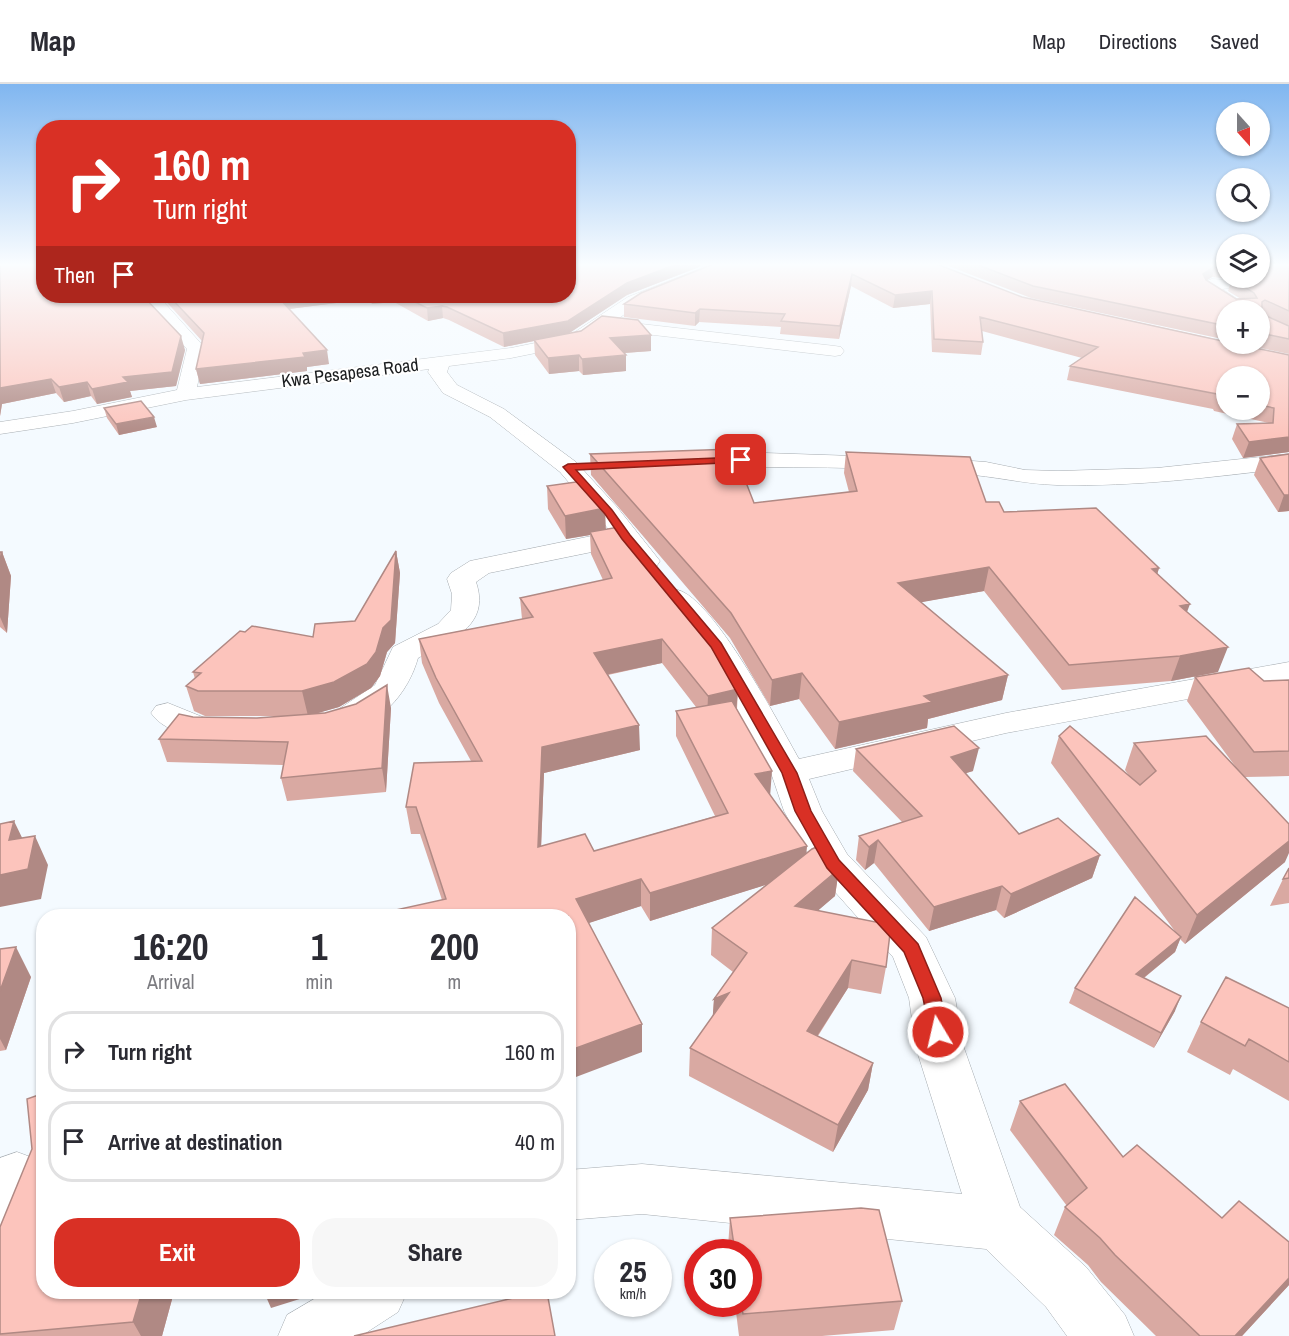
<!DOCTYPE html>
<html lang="en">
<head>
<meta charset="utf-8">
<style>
  :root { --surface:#fff; --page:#f7f7f7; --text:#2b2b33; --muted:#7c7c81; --line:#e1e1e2; --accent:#d93025 }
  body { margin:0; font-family:"Archivo Narrow",sans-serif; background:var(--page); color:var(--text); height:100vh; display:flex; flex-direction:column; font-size:22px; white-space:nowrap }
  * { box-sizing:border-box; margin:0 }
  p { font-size:20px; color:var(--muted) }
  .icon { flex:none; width:33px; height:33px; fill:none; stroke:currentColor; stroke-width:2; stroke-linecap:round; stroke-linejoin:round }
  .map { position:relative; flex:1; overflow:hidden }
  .side { position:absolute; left:36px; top:825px; width:540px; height:390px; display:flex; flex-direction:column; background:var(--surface); border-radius:24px; box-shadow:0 2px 4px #0004 }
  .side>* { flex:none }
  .banner { position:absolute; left:36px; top:36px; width:540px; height:183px; border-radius:24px; box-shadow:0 2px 4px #0004; background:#d93025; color:#fff; overflow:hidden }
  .needle { width:39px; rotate:159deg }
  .buttons { position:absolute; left:1216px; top:18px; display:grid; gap:12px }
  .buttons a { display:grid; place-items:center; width:54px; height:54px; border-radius:50%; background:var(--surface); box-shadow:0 2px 4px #0004; font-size:30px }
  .speed { position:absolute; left:594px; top:1155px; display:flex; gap:12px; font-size:30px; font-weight:700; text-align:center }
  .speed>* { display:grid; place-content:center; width:78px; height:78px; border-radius:50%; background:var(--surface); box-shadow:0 2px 4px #0004; line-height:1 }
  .speed small { font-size:15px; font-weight:400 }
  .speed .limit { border:9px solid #d22; background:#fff; color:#111 }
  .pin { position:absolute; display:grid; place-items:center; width:51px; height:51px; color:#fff; margin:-26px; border-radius:12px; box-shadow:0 3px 9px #0006 }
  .me { position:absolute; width:66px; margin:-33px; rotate:351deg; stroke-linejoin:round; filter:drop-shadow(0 0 4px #0008) }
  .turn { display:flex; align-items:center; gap:21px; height:126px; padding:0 18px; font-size:27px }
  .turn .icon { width:78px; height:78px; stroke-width:2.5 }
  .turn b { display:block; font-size:42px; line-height:51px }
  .then { display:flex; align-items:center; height:57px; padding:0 18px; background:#0003; gap:12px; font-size:22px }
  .eta { display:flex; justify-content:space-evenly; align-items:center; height:102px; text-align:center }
  .eta b { font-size:36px; font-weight:700; line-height:42px }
  .action { display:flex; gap:12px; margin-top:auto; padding:12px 18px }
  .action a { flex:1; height:69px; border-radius:24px; background:var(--accent); color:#fff; font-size:24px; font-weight:700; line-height:69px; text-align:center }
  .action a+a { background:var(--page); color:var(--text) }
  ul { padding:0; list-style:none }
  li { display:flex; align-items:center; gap:18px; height:81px; margin:0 12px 9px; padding:0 6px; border:3px solid var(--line); border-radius:24px }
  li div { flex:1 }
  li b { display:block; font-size:22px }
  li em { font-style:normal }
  header { display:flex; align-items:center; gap:36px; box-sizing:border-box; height:84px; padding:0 30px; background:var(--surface); border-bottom:2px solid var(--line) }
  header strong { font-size:28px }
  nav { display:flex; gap:33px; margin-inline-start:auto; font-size:21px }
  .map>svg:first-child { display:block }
</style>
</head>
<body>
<header>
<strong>Map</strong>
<nav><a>Map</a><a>Directions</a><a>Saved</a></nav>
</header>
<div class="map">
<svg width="1289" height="1252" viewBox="0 0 1289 1252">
  <rect width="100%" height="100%" fill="#f4faff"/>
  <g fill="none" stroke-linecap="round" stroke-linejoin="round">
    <g stroke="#a5abb0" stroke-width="1">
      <path id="minor" d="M 708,179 L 725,179 L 710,191 L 640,219 L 615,237 L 835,262 L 841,263 L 844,267 L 841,271 L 835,272 L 602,245 L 581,260 L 575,261 L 511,274 L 449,282 L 447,288 L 457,301 L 504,325 L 576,378 L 617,423 L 660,477 L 656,483 C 637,487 632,476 621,462 L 489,489 L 476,498 C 491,542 451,556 418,574 C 409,607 378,649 339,639 L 334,632 L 339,625 L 375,601 L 393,563 L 438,540 L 451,526 L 452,510 L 447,495 L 451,489 L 470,477 L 611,448 L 560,388 L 490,333 L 443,309 L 428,288 L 429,285 L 186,316 L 73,339 L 0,350 L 0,338 L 73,327 L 177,306 L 187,265 L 138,212 L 156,212 L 161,215 L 205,264 L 197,303 L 511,264 L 569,252 L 628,213 L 700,185 Z
        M 1212,195 L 1239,197 L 1242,200 L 1239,203 L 1222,205 L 1249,223 L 1251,226 L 1233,226 L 1204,206 L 1201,203 L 1207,197 Z
        M 765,369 L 944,375 L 986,378 L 1025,386 L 1058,387 L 1157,384 L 1289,370 L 1289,384 C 1212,393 1135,403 1057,401 C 1024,400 994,392 962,390 C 872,383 783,381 693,386 L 685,384 L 682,379 L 685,374 L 693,372 Z
        M 678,506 C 714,515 779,640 799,675 L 1006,629 L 1289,578 L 1289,596 L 1006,649 L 809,695 L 822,727 L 847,770 L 926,853 L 955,914 L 964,964 L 1020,1123 L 1086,1183 L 1125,1231 L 1134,1252 L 1067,1252 L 1046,1223 L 986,1165 L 642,1130 L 568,1136 L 568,1086 L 642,1080 L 962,1110 L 916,964 L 909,914 L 893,873 L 819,790 L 784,727 L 771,689 L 704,564 L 664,515 L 668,509 Z
        M 168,619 L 205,634 L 229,637 L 234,644 L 229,651 C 205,657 166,651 151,629 L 156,622 Z
        M 17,1068 L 36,1075 L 43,1092 L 27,1149 L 19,1168 L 0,1176 L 0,1074 Z
        M 326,1208 L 407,1208 L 398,1228 L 361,1252 L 278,1252 L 287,1231 Z"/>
    </g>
    <use href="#minor" fill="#fff" fill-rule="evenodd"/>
  </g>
  <path fill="#d9a9a2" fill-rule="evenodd" d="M 0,179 L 185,266 L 176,302 L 130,307 L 132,313 L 97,320 L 91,312 L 64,318 L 56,309 L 2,320 L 0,332 Z
    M 934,179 L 1022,213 L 1289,271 L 1289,368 L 1243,374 L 1232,355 L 1237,340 L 1269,339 L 1214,327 L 1213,325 L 1067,296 L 1070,282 L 1082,274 L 982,247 L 983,258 L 981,271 L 932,268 L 930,220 L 893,224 L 851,202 L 839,255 L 780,250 L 781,243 L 699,238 L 695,242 L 624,233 L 624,220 L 711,181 ZM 1227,292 L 1260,292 L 1260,326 L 1227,326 Z
    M 941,179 L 1052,179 L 1056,180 L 1054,179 L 1227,179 L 1227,194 L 1260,194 L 1289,179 L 1289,270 L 1242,260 L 1260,260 L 1260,226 L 1227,226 L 1227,256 L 1031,214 ZM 1212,193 L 1232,195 L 1228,207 L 1241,215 L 1236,215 L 1207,196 Z
    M 699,183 L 627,211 L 569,249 L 651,251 L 651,267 L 624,269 L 626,287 L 583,291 L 579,287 L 549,290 L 535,271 L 534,257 L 504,263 L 449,236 L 443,234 L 428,237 L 394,218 L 372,220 L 368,215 L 289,225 L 329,280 L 307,283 L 307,287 L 200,300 L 196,285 L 202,257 L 162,213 L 159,212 L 568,212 Z
    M 104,324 L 157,343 L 119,351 L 107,334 Z
    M 846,368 L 986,418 L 1004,428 L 1159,484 L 1157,490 L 1187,528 L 1218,588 L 1171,597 L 1062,606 L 984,507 L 921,518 L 1008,591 L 1002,616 L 928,635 L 927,644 L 835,665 L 799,615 L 770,622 L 730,554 L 591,391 L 590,370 L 754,419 L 849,408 L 844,389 Z
    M 1289,370 L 1289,427 L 1278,428 L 1254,391 L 1260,374 Z
    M 547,402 L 606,445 L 738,605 L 737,625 L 770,711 L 807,762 L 806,769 L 839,785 L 835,812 L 818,826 L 886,883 L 881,910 L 848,904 L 818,952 L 873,979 L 868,1006 L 833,1068 L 689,992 L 690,964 L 713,932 L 714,915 L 733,888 L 711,871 L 712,844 L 768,800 L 650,837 L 641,822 L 588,839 L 642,968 L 568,832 L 442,816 L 420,750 L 411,750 L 406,723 L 471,677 L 439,619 L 422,579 L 419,555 L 522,535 L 520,514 L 603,496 L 591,470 L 590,451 L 566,455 L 548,425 ZM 662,579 L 696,623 L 676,627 L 676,652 L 715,732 L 594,767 L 541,763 L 544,689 L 640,666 L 608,591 Z
    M 396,467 L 400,489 L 395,559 L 387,568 L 380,592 L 371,604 L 339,623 L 317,629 L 391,624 L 386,708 L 287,717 L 281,694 L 283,681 L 167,678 L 159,655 L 193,633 L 257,634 L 284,632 L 205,632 L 194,627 L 186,602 L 195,595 L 193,588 L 245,548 L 313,553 L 355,537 Z
    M 0,468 L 2,468 L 11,492 L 7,549 L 0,543 Z
    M 1195,593 L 1264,597 L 1289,596 L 1289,692 L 1245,693 L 1285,778 L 1185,860 L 1180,855 L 1175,868 L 1144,894 L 1175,927 L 1154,964 L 1069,919 L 1075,904 L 1177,850 L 1051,679 L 1059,652 L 1130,693 L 1125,686 L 1134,659 L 1235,682 L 1187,617 Z
    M 856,665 L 973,687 L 966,689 L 1019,750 L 1100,771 L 1092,794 L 1004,834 L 996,826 L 929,847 L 874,779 L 865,786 L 856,776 L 859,752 L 902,738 L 853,687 Z
    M 1289,784 L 1289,819 L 1270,822 L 1283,795 Z
    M 0,865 L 31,893 L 6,966 L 0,967 Z
    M 1289,924 L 1289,1017 L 1233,985 L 1230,991 L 1187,968 L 1201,938 Z
    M 1020,1017 L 1123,1073 L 1289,1201 L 1242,1252 L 1156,1252 L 1101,1198 L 1088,1181 L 1054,1151 L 1065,1123 L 1067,1122 L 1010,1046 Z
    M 730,1134 L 902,1217 L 894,1246 L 822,1252 L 739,1252 L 735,1220 L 748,1220 L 748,1168 L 729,1168 L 728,1163 Z
    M 0,1143 L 44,1208 L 174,1208 L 162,1252 L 0,1252 Z"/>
  <path fill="#b08984" d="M 680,179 L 704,179 L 699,183 L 627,211 L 568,250 L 504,263 L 503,249 L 627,199 Z
    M 1216,181 L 1212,193 L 1199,201 L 1203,190 Z
    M 852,190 L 851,202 L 839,255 L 840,242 Z
    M 932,207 L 930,220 L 893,224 L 895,211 Z
    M 297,212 L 367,212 L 368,215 L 281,226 L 279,214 Z
    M 370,212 L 393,212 L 394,218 L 372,220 Z
    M 442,222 L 443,234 L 428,237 L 427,224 Z
    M 700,225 L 699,238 L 695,242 L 695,229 Z
    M 651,251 L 651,267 L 610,270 L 610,254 Z
    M 181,252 L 185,266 L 176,302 L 130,307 L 132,313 L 97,320 L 92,305 L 123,293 Z
    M 327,266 L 329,280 L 307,283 L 307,287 L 200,300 L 196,285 L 303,269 Z
    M 579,271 L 579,287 L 549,290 L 548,274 Z
    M 626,271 L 626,287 L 583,291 L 582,275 Z
    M 51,295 L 56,309 L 2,320 L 0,332 L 0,304 Z
    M 87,298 L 91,312 L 64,318 L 59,303 Z
    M 154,333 L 157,343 L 119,351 L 116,340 Z
    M 1289,353 L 1289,368 L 1243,374 L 1249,358 Z
    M 1284,411 L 1289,411 L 1289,427 L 1278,428 Z
    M 605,424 L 606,448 L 590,448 L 590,451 L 566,455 L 565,432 Z
    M 396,467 L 400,489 L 395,559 L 387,568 L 380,592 L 371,604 L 339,623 L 308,632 L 302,607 L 383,544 Z
    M 2,468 L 11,492 L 7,549 L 0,533 L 0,485 Z
    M 989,483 L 984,507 L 895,523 L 898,499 Z
    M 1159,484 L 1152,508 L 1152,485 Z
    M 1190,520 L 1181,544 L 1180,522 Z
    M 662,555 L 662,579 L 595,593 L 594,569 Z
    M 1228,563 L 1218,588 L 1171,597 L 1180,572 Z
    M 802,589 L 799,615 L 770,622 L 772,596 Z
    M 1008,591 L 1002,616 L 928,635 L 927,644 L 835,665 L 839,638 L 924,612 Z
    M 387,601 L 391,624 L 386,708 L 382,684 Z
    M 738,605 L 736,630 L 707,637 L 708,612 Z
    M 639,641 L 640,666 L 544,689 L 540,790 L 538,763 L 542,663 Z
    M 979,664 L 973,687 L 947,695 L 951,673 Z
    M 772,687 L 770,713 L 755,690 Z
    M 14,737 L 28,766 L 9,756 Z
    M 35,752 L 48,781 L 41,815 L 0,823 L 0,791 Z
    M 878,756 L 874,779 L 865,786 L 869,763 Z
    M 1289,757 L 1289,769 L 1285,778 L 1185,860 L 1197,831 Z
    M 807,762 L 804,789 L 650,837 L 650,809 Z
    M 1100,771 L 1092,794 L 1004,834 L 1011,810 Z
    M 839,785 L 835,812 L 792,849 L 795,822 Z
    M 641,795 L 641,822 L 577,843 L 576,815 Z
    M 1002,802 L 996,826 L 929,847 L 934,823 Z
    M 1181,853 L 1175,868 L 1130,905 L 1136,890 Z
    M 16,863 L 31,893 L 6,966 L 0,955 L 0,907 Z
    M 852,876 L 848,904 L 803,974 L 807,947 Z
    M 729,909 L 712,942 L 714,915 Z
    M 1181,912 L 1175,927 L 1154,964 L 1161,949 Z
    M 642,940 L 642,968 L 568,996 L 568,967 Z
    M 873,979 L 868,1006 L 833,1068 L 838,1041 Z
    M 1289,1194 L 1289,1201 L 1242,1252 L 1235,1252 Z
    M 142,1208 L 174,1208 L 162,1252 L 141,1252 L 133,1238 Z
    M 264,1208 L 322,1208 L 271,1224 Z"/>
  <path fill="#fcc4bc" stroke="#b08984" stroke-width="1.5" d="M 0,179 L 44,179 L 44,212 L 143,212 L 181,252 L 172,288 L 123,293 L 128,298 L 92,305 L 87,298 L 59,303 L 51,295 L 0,304 Z
    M 568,179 L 680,179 L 627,199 L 568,237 L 503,249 L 447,223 L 442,222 L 427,224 L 403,212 L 568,212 Z
    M 714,179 L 934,179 L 1022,213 L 1227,258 L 1227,260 L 1236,260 L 1289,271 L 1289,353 L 1249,358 L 1237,340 L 1273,339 L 1274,324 L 1260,321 L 1260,292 L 1227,292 L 1227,314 L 1219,312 L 1217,310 L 1070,282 L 1098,263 L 980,233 L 983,258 L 934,255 L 932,207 L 895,211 L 852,190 L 840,242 L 781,237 L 785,230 L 700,225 L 695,229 L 624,220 L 641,209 L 711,181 Z
    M 973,179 L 1052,179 L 1056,180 L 1058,179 L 1227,179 L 1227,182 L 1216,181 L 1203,190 L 1206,196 L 1236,215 L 1257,214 L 1254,209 L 1232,195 L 1239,194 L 1260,194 L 1260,179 L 1289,179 L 1289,227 L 1265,216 L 1262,218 L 1262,230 L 1289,242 L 1289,255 L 1260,249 L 1260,226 L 1227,226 L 1227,242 L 1033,202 Z
    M 169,212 L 297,212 L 279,214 L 327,266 L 303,269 L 305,273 L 196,285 L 204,249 Z
    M 602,232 L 638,236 L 651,251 L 610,254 L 626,271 L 582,275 L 579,271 L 548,274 L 534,256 L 581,247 Z
    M 141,317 L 154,333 L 116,340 L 104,324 Z
    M 733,365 L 754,419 L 857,407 L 846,368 L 970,373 L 986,418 L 999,418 L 1004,428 L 1096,424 L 1159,484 L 1152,485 L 1190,520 L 1180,522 L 1228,563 L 1180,572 L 1069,581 L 989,483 L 898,499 L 1008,591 L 924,612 L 932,618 L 839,638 L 802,589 L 772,596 L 731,529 L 590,370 Z
    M 1289,370 L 1289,411 L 1284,411 L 1260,374 Z
    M 583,397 L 605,424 L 565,432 L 547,402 Z
    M 619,443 L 702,541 L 738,605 L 708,612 L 662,555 L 594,569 L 639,641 L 542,663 L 538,763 L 585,750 L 594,767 L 728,729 L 676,627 L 732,617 L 772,687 L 755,690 L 807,762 L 650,809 L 641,795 L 576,815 L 642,940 L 568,967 L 568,832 L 383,832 L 382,829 L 446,815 L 416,723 L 406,723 L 414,679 L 482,677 L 436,594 L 419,555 L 533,533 L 520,514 L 612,494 L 590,448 Z
    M 396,467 L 391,536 L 383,544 L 376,568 L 367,580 L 334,598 L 302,607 L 198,607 L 186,602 L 201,589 L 193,588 L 240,547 L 245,548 L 252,542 L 313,553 L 315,540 L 355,537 Z
    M 0,468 L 2,468 L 0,485 Z
    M 1249,584 L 1264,597 L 1289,596 L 1289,667 L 1254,668 L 1195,593 Z
    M 387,601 L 382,684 L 281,694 L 288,658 L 159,655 L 179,630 L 193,633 L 257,634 L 325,629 L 356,620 Z
    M 954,642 L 979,664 L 951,673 L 1019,750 L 1058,734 L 1100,771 L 1011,810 L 1002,802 L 934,823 L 878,756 L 869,763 L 859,752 L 922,732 L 856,665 Z
    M 1070,642 L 1140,701 L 1156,687 L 1134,659 L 1206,652 L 1289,740 L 1289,757 L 1197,831 L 1059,652 Z
    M 14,737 L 9,756 L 35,752 L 28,785 L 0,791 L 0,740 Z
    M 819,762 L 839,785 L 795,822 L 891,841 L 886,883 L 852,876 L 807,947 L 873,979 L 838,1041 L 690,964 L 729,909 L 714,915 L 747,869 L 712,844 L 812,765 Z
    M 1289,784 L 1289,794 L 1283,795 Z
    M 1135,813 L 1181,853 L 1136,890 L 1181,912 L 1161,949 L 1075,904 Z
    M 16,863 L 0,907 L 0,865 Z
    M 1226,893 L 1289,924 L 1289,978 L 1249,955 L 1245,962 L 1201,938 Z
    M 1065,1000 L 1123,1073 L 1137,1061 L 1222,1134 L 1239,1117 L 1289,1158 L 1289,1194 L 1235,1252 L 1200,1252 L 1115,1171 L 1100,1154 L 1065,1123 L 1087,1104 L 1020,1017 Z
    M 44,1009 L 44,1208 L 142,1208 L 133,1238 L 0,1250 L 0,1143 L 32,1065 L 27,1015 Z
    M 861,1124 L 879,1126 L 902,1217 L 743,1230 L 741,1220 L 748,1220 L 748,1168 L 735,1168 L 730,1134 Z
    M 538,1208 L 547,1208 L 555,1252 L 354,1252 Z"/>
  <linearGradient id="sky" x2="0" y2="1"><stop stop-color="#80b6f0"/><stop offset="0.51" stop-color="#fafdff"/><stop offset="1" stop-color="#fafdff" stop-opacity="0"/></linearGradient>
  <rect width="1289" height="354" fill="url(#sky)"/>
  <path fill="#d93025" stroke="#8d1f18" stroke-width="1.5" d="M 741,373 L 746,376 L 744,378 L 576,386 L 612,426 L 630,451 L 721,559 L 797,689 L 811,727 L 839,776 L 918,860 L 941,914 L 947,948 L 944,953 L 938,955 L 931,953 L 923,914 L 904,868 L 827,784 L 795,727 L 782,689 L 711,563 L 622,455 L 605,430 L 563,383 L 568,380 Z"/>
  <g text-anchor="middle" stroke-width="4.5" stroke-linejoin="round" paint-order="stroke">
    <g font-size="18" fill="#1a1c1e" stroke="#fff">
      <text transform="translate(350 289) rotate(-7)" y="6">Kwa Pesapesa Road</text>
    </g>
  </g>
</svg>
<div class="buttons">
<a><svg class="needle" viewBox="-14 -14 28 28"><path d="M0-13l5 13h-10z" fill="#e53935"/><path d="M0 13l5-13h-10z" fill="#7c7c81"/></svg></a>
<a><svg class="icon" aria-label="search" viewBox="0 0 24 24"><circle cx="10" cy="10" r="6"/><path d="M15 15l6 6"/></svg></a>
<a><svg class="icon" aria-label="layers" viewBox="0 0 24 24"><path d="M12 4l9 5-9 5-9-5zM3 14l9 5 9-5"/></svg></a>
<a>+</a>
<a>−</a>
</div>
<div class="speed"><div>25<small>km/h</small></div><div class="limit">30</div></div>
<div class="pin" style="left:741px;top:376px;background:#d93025"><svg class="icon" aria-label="arrive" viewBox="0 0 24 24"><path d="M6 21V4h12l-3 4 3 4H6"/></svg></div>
<svg class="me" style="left:938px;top:948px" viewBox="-20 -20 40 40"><circle r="17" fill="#d93025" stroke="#fff" stroke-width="3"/><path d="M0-11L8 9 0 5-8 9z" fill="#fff"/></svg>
<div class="banner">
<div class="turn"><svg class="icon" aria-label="right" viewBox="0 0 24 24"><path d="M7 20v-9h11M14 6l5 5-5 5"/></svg><div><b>160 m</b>Turn right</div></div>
<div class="then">Then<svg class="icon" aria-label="arrive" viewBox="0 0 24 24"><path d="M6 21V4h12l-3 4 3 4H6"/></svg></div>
</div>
<section class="side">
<div class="eta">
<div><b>16:20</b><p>Arrival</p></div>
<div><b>1</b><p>min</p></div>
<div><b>200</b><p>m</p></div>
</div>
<ul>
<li><svg class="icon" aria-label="right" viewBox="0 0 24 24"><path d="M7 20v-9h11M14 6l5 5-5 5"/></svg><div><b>Turn right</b></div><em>160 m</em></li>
<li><svg class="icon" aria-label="arrive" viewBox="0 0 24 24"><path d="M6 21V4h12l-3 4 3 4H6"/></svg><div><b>Arrive at destination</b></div><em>40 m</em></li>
</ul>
<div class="action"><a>Exit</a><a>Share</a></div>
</section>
</div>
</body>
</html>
